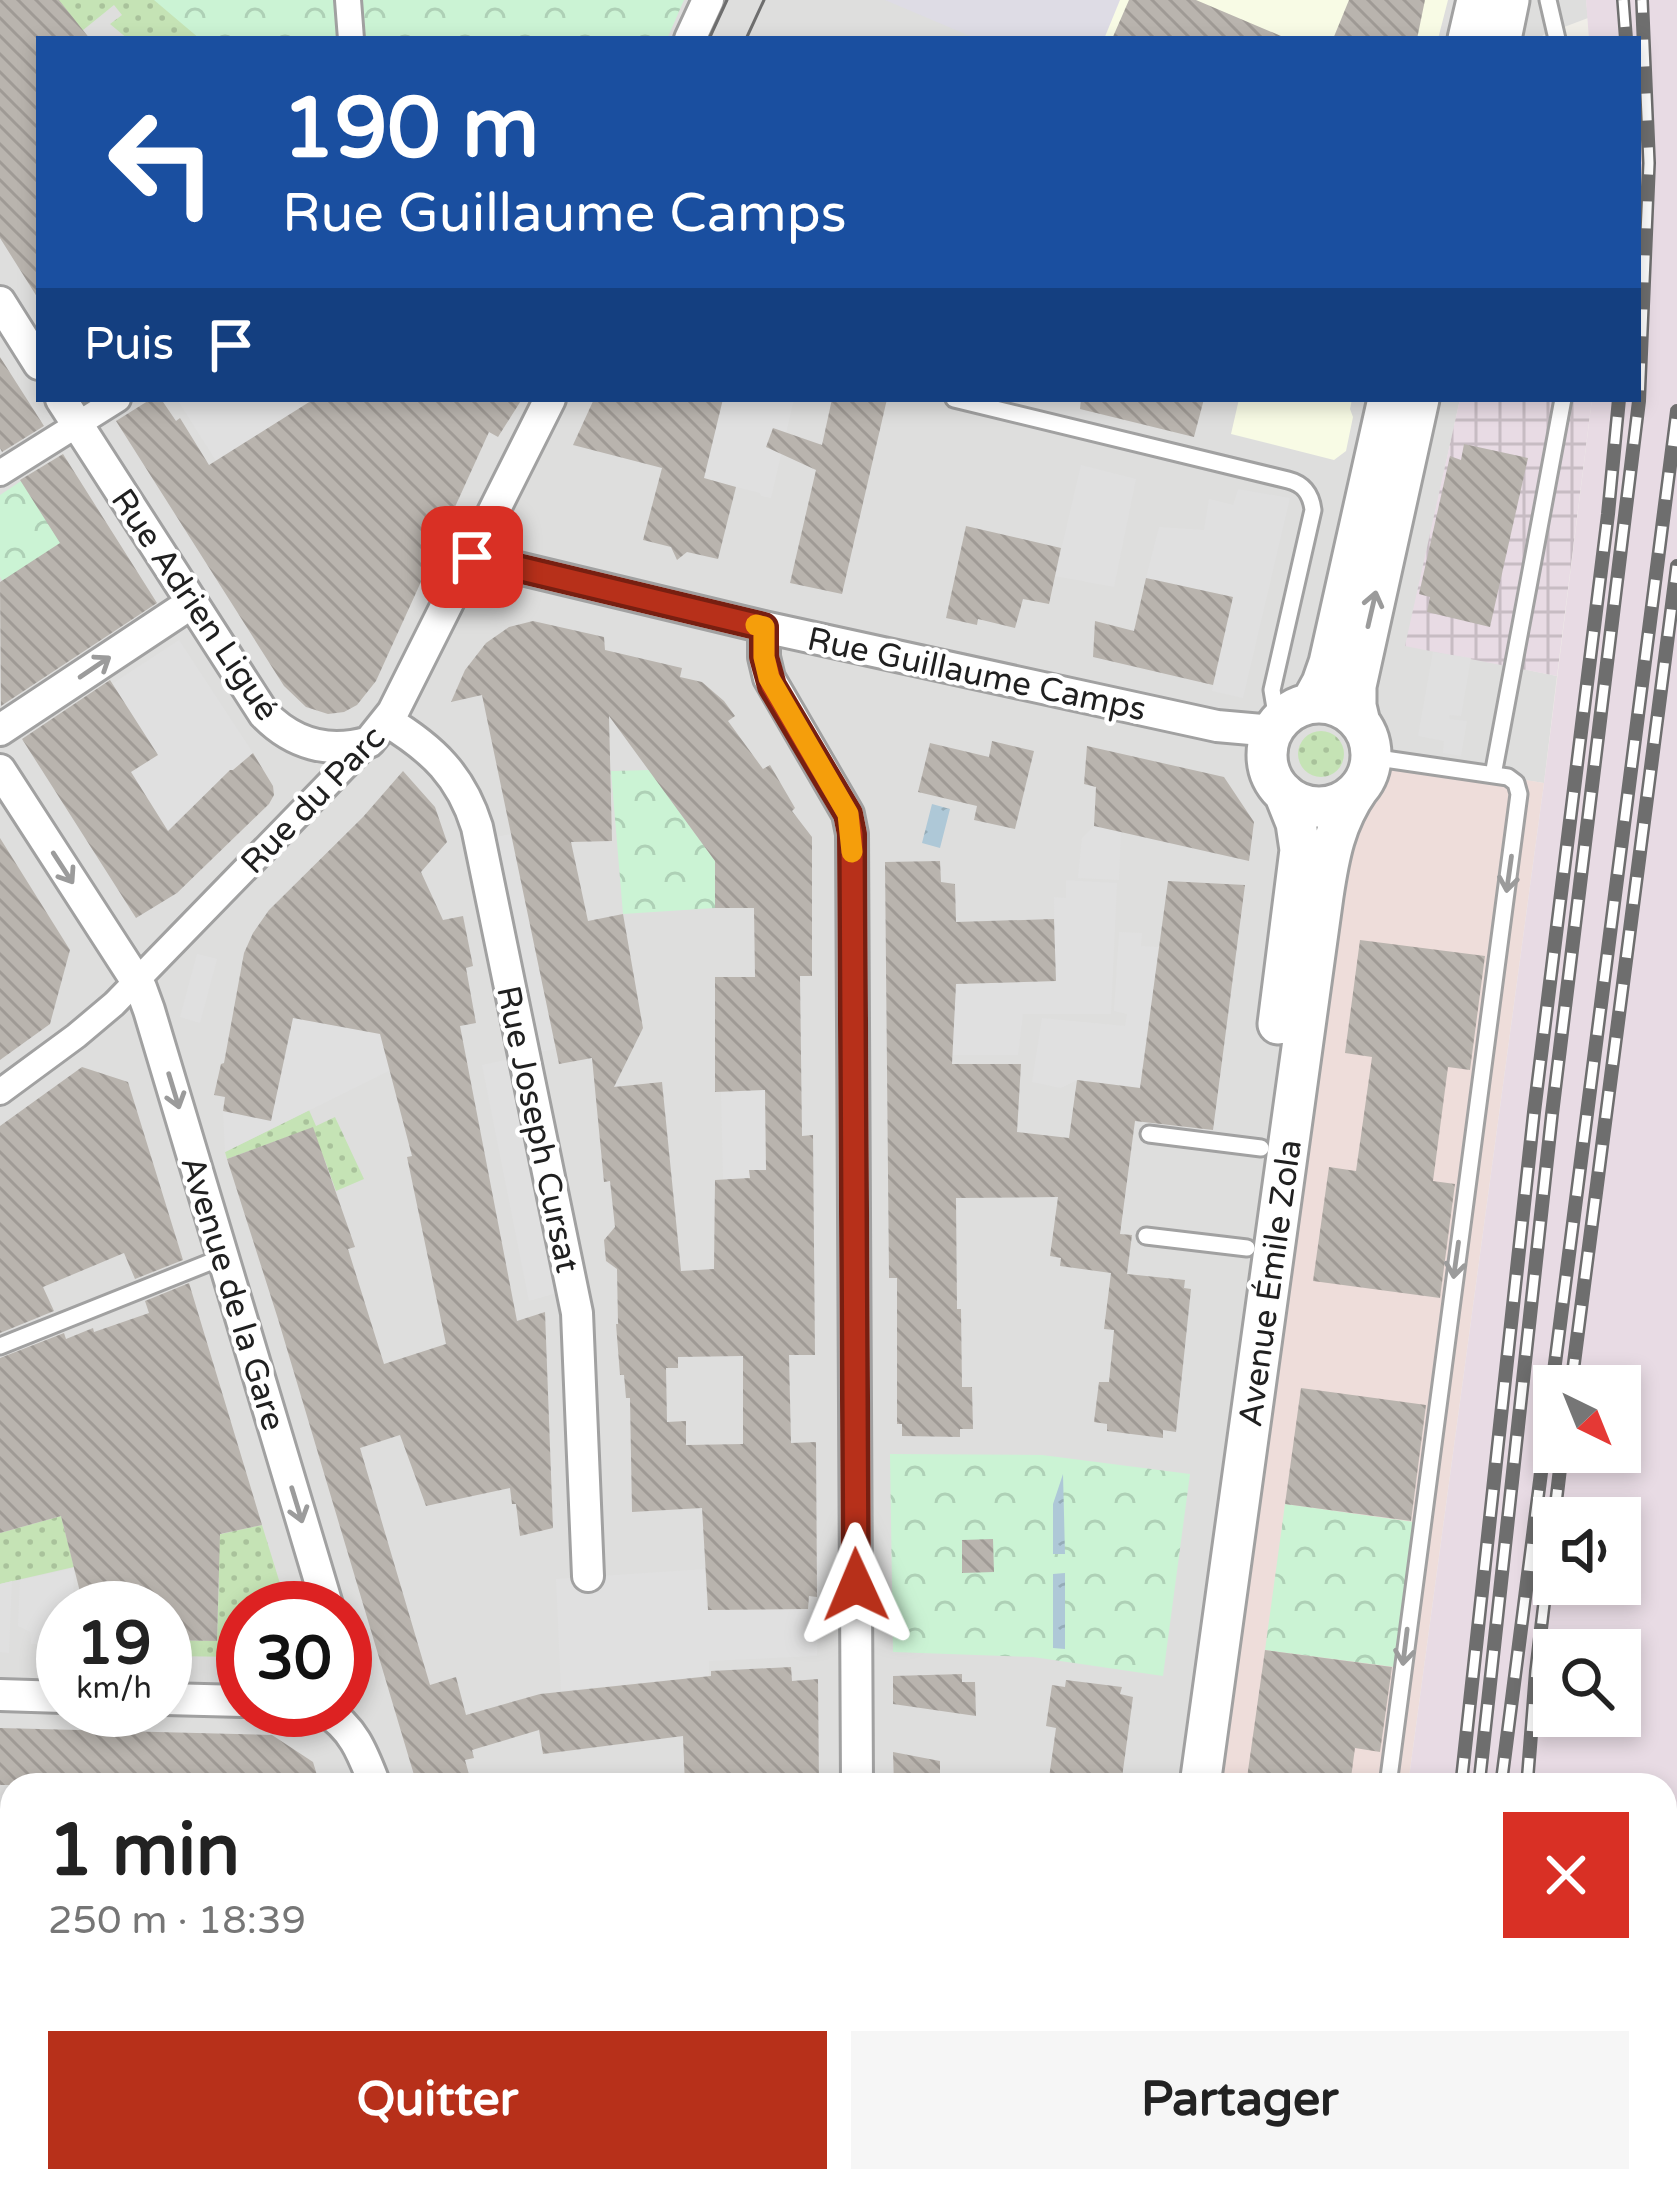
<!DOCTYPE html>
<html lang="fr">
<head>
<meta charset="utf-8">
<style>
  :root { --surface:#fff; --page:#f6f6f6; --text:#222; --muted:#767676; --accent:#b7301a }
  body { margin:0; font-family:"Varela Round",sans-serif; background:var(--page); color:var(--text); height:100vh; display:flex; flex-direction:column; font-size:45px; white-space:nowrap }
  * { box-sizing:border-box; margin:0 }
  p { font-size:39px; color:var(--muted) }
  .icon { flex:none; width:66px; height:66px; fill:none; stroke:currentColor; stroke-width:2; stroke-linecap:round; stroke-linejoin:round }
  .map { position:relative; flex:1; overflow:hidden }
  .drawer { position:absolute; left:0px; top:1773px; width:1677px; height:420px; display:flex; flex-direction:column; background:var(--surface); border-radius:36px 36px 0 0; box-shadow:0 6px 18px #0003 }
  .drawer>* { flex:none }
  .top-card { position:absolute; left:36px; top:36px; width:1605px; height:366px; border-radius:0px; box-shadow:0 6px 18px #0003; background:#1a4fa0; color:#fff; overflow:hidden }
  .needle { width:78px; rotate:137deg }
  .controls { position:absolute; left:1533px; top:1365px; display:grid; gap:24px }
  .controls a { display:grid; place-items:center; width:108px; height:108px; border-radius:0px; background:var(--surface); box-shadow:0 6px 18px #0003; font-size:60px }
  .speed { position:absolute; left:36px; top:1581px; display:flex; gap:24px; font-size:60px; font-weight:700; text-align:center }
  .speed>* { display:grid; place-content:center; width:156px; height:156px; border-radius:50%; background:var(--surface); box-shadow:0 6px 18px #0003; line-height:1 }
  .speed small { font-size:30px; font-weight:400 }
  .speed .limit { border:18px solid #d22; background:#fff; color:#111 }
  .pin { position:absolute; display:grid; place-items:center; width:102px; height:102px; color:#fff; margin:-51px; border-radius:24px; box-shadow:0 6px 18px #0006 }
  .me { position:absolute; width:132px; margin:-66px; rotate:359deg; stroke-linejoin:round; filter:drop-shadow(0 0 9px #0008) }
  .turn { display:flex; align-items:center; gap:42px; height:252px; padding:0 48px; font-size:54px }
  .turn .icon { width:156px; height:156px; stroke-width:2.5 }
  .turn b { display:block; font-size:84px; line-height:102px }
  .then { display:flex; align-items:center; height:114px; padding:0 48px; background:#0003; gap:24px; font-size:45px }
  .round { display:grid; place-items:center; flex:none; width:126px; height:126px; border-radius:0px; background:var(--page) }
  .overview { display:flex; align-items:center; justify-content:space-between; height:204px; padding:0 48px }
  h1 { font-size:72px; font-weight:700; line-height:90px }
  .cta { display:flex; gap:24px; margin-top:auto; padding:24px 48px }
  .cta a { flex:1; height:138px; border-radius:0px; background:var(--accent); color:#fff; font-size:48px; font-weight:700; line-height:138px; text-align:center }
  .cta a+a { background:var(--page); color:var(--text) }
  .map>svg:first-child { display:block }
</style>
</head>
<body>
<div class="map">
<svg width="1677" height="2193" viewBox="0 0 1677 2193">
  <defs>
    <pattern id="industrial-grid" width="8" height="8" patternUnits="userSpaceOnUse" patternTransform="scale(3)"><rect width="8" height="8" fill="#e8dbe4"/><path d="M0 4h8M4 0v8" fill="none" stroke="#c7bcc3"/></pattern>
    <pattern id="grass-dots" width="8" height="8" patternUnits="userSpaceOnUse" patternTransform="scale(3)"><rect width="8" height="8" fill="#c5e3b5"/><path d="M2 2h.1M6 6h.1" fill="none" stroke="#a9c29b" stroke-width="1.8" stroke-linecap="round"/></pattern>
    <pattern id="park-crowns" width="20" height="18" patternUnits="userSpaceOnUse" patternTransform="scale(3)"><rect width="20" height="18" fill="#cbf3d4"/><path d="M2 6a3 3 0 1 1 6 0M12 15a3 3 0 1 1 6 0" fill="none" stroke="#aed0b6"/></pattern>
    <pattern id="water-ripples" width="26" height="14" patternUnits="userSpaceOnUse" patternTransform="scale(3)"><rect width="26" height="14" fill="#aec8d7"/><path d="M2 4q2-2 4 0t4 0M15 11q2-2 4 0t4 0" fill="none" stroke="#95acb8"/></pattern>
    <pattern id="building-back-hatch" width="6" height="6" patternUnits="userSpaceOnUse" patternTransform="scale(3)"><rect width="6" height="6" fill="#b9b4ae"/><path d="M-1 5l2 2M0 0l6 6M5-1l2 2" fill="none" stroke="#9f9a95"/></pattern>
  </defs>
  <rect width="100%" height="100%" fill="#f0eee8"/>
  <path fill="#dededd" fill-rule="evenodd" d="M 0,0 L 1586,0 L 1588,18 L 1543,35 L 1541,39 L 39,39 L 39,399 L 1460,399 L 1406,645 L 1557,676 L 1544,783 L 1371,758 L 1200,1785 L 12,1785 L 12,2181 L 1146,2181 L 1144,2193 L 0,2193 ZM 63,1608 L 165,1608 L 165,1710 L 63,1710 ZM 243,1608 L 345,1608 L 345,1710 L 243,1710 Z"/>
  <path fill="#eeddda" d="M 1370,764 L 1508,777 L 1544,783 L 1408,1785 L 1200,1785 L 1323,896 Z
    M 1146,2181 L 1353,2181 L 1352,2193 L 1144,2193 Z"/>
  <path fill="url(#industrial-grid)" d="M 1460,399 L 1592,399 L 1557,676 L 1405,646 Z"/>
  <path fill="#f8fbe5" d="M 1031,0 L 1448,0 L 1438,39 L 1015,39 Z
    M 1239,399 L 1352,399 L 1350,409 L 1353,417 L 1346,451 L 1334,460 L 1231,434 Z"/>
  <path fill="#e8dbe4" fill-rule="evenodd" d="M 1586,0 L 1677,0 L 1677,2193 L 1352,2193 L 1353,2181 L 1665,2181 L 1665,1785 L 1408,1785 L 1544,783 L 1592,399 L 1638,399 L 1638,39 L 1589,39 ZM 1554,1386 L 1620,1386 L 1620,1452 L 1554,1452 ZM 1554,1518 L 1620,1518 L 1620,1584 L 1554,1584 ZM 1554,1650 L 1620,1650 L 1620,1716 L 1554,1716 Z"/>
  <path fill="url(#grass-dots)" d="M 59,0 L 188,0 L 226,39 L 128,39 L 110,24 L 122,15 L 114,5 L 72,39 L 57,39 Z
    M1298 754a23 23 0 1 1 46 0a23 23 0 1 1-46 0Z
    M 309,1110 L 316,1126 L 335,1117 L 364,1179 L 336,1191 L 324,1158 L 293,1135 L 227,1159 L 225,1152 Z
    M 61,1516 L 74,1567 L 0,1584 L 0,1533 Z
    M 262,1525 L 286,1603 L 283,1608 L 243,1608 L 243,1657 L 165,1656 L 165,1640 L 217,1641 L 219,1578 L 162,1547 Z"/>
  <path fill="url(#park-crowns)" d="M 154,0 L 684,0 L 667,39 L 200,39 Z
    M 21,481 L 69,556 L 10,593 L 0,577 L 0,495 Z
    M 649,770 L 715,861 L 715,908 L 623,914 L 611,771 Z
    M 890,1454 L 1042,1455 L 1190,1474 L 1163,1676 L 1033,1657 L 893,1652 Z
    M 1285,1504 L 1414,1522 L 1394,1667 L 1265,1650 Z"/>
  <path fill="#e0e0e0" d="M 177,399 L 294,399 L 303,406 L 262,534 Z
    M 723,399 L 794,399 L 771,498 L 761,496 L 760,493 L 650,465 L 658,435 Z
    M 1081,465 L 1136,479 L 1114,587 L 1055,576 Z
    M 1238,489 L 1290,498 L 1243,698 L 1212,691 L 1233,597 L 1146,578 L 1159,527 L 1204,530 L 1209,499 L 1233,505 Z
    M 179,640 L 253,753 L 168,831 L 148,800 L 116,782 L 157,754 L 112,684 Z
    M 1433,652 L 1471,658 L 1461,716 L 1449,715 L 1450,719 L 1467,721 L 1461,756 L 1443,753 L 1444,741 L 1418,736 Z
    M 1094,826 L 1121,832 L 1119,880 L 1078,878 L 1082,838 Z
    M 512,834 L 556,1049 L 524,1055 L 484,839 Z
    M 1066,880 L 1117,883 L 1111,1014 L 1023,1014 L 1018,1055 L 951,1055 L 957,984 L 1055,981 L 1054,897 L 1066,898 Z
    M 1119,932 L 1142,933 L 1141,946 L 1159,947 L 1140,1088 L 1077,1080 L 1061,1088 L 1032,1082 L 1042,1018 L 1125,1026 L 1127,1014 L 1114,1011 Z
    M 197,954 L 217,959 L 200,1023 L 180,1017 Z
    M 369,987 L 417,1057 L 225,1152 L 223,1111 L 250,1117 L 274,1107 L 293,1018 L 360,1030 Z
    M 519,1057 L 564,1291 L 529,1301 L 482,1065 Z
    M 765,1090 L 766,1170 L 750,1170 L 750,1178 L 723,1179 L 721,1092 Z
    M 74,1568 L 73,1608 L 63,1608 L 63,1643 L 31,1644 L 30,1632 L 18,1626 L 20,1580 Z
    M 705,1569 L 707,1610 L 818,1609 L 817,1656 L 709,1661 L 709,1676 L 561,1691 L 556,1579 Z
    M 12,1581 L 9,1653 L 0,1652 L 0,1584 Z
    M 0,1796 L 12,1797 L 12,1867 L 0,1866 Z
    M 12,1914 L 12,2020 L 0,2021 L 0,1916 Z"/>
  <path fill="#dedce5" d="M 885,0 L 1120,0 L 1104,39 L 977,39 Z"/>
  <path fill="url(#water-ripples)" d="M 932,804 L 950,809 L 940,848 L 922,843 Z
    M 1063,1474 L 1065,1554 L 1053,1554 L 1053,1504 Z
    M 1065,1573 L 1065,1649 L 1053,1648 L 1053,1574 Z"/>
  <path fill="url(#building-back-hatch)" fill-rule="evenodd" d="M 0,0 L 59,0 L 90,39 L 39,39 L 39,300 L 0,238 Z
    M 1129,0 L 1196,0 L 1288,39 L 1112,39 Z
    M 1349,0 L 1425,0 L 1417,39 L 1333,39 Z
    M 0,357 L 44,426 L 2,452 L 0,448 Z
    M 151,399 L 161,399 L 176,421 L 180,418 L 209,465 L 314,399 L 522,399 L 498,437 L 489,432 L 376,681 L 357,705 L 344,712 L 328,714 L 306,707 L 284,686 L 116,421 Z
    M 594,399 L 723,399 L 704,478 L 736,487 L 718,559 L 687,552 L 677,560 L 671,547 L 643,540 L 662,468 L 573,445 Z
    M 832,399 L 887,399 L 842,594 L 790,583 L 816,470 L 766,447 L 773,428 L 822,445 Z
    M 1081,399 L 1204,399 L 1194,437 L 1080,409 Z
    M 1464,444 L 1528,458 L 1490,627 L 1427,612 L 1430,597 L 1419,594 L 1450,456 L 1461,460 Z
    M 63,454 L 157,603 L 1,706 L 0,582 L 60,543 L 20,480 Z
    M 966,526 L 1061,548 L 1049,604 L 1023,599 L 1015,628 L 978,619 L 977,625 L 946,618 Z
    M 1146,578 L 1233,597 L 1213,685 L 1093,657 L 1095,621 L 1134,631 Z
    M 533,621 L 604,637 L 605,650 L 682,668 L 680,677 L 702,682 L 724,701 L 735,716 L 728,721 L 763,769 L 770,765 L 795,808 L 792,811 L 812,837 L 812,976 L 800,976 L 802,1136 L 813,1135 L 815,1355 L 789,1355 L 791,1443 L 816,1442 L 817,1597 L 809,1596 L 808,1609 L 708,1610 L 702,1508 L 632,1512 L 630,1398 L 626,1398 L 624,1375 L 620,1375 L 616,1324 L 618,1324 L 617,1269 L 606,1261 L 604,1240 L 615,1227 L 610,1181 L 604,1182 L 592,1058 L 559,1064 L 482,695 L 451,702 L 465,670 L 486,643 L 509,627 ZM 609,716 L 715,861 L 715,908 L 754,908 L 755,977 L 715,977 L 715,1092 L 765,1090 L 766,1170 L 749,1170 L 750,1178 L 715,1180 L 714,1269 L 681,1271 L 662,1082 L 614,1087 L 643,1028 L 623,914 L 588,921 L 571,842 L 612,841 ZM 743,1356 L 743,1444 L 686,1445 L 686,1421 L 667,1422 L 666,1368 L 678,1368 L 678,1357 Z
    M 110,680 L 158,755 L 131,772 L 168,831 L 230,770 L 233,770 L 253,753 L 273,786 L 274,795 L 269,804 L 177,893 L 136,918 L 22,739 Z
    M 992,741 L 1034,751 L 1015,829 L 974,820 L 977,806 L 918,792 L 930,743 L 989,757 Z
    M 1087,746 L 1224,777 L 1254,822 L 1249,861 L 1094,826 L 1096,787 L 1084,784 Z
    M 403,771 L 435,807 L 447,842 L 421,872 L 443,920 L 463,916 L 473,966 L 466,968 L 476,1023 L 460,1026 L 517,1321 L 545,1312 L 553,1528 L 520,1536 L 516,1504 L 512,1504 L 510,1488 L 426,1506 L 400,1435 L 360,1448 L 430,1685 L 456,1677 L 466,1715 L 540,1694 L 711,1676 L 711,1671 L 791,1667 L 792,1681 L 818,1679 L 819,1785 L 685,1785 L 683,1736 L 543,1754 L 539,1730 L 472,1750 L 474,1758 L 465,1760 L 472,1785 L 417,1785 L 278,1319 L 227,1159 L 313,1127 L 355,1247 L 348,1249 L 384,1364 L 446,1344 L 407,1157 L 412,1156 L 380,1034 L 293,1018 L 271,1121 L 223,1111 L 225,1097 L 214,1095 L 221,1064 L 224,1063 L 244,953 L 253,933 L 269,910 L 363,817 Z
    M 0,838 L 70,950 L 50,1024 L 0,1060 Z
    M 940,861 L 941,882 L 955,884 L 956,922 L 1054,919 L 1056,981 L 956,984 L 952,1064 L 1021,1064 L 1017,1132 L 1069,1138 L 1077,1080 L 1140,1088 L 1168,881 L 1245,885 L 1213,1130 L 1135,1121 L 1120,1234 L 1132,1235 L 1127,1274 L 1185,1280 L 1184,1288 L 1191,1289 L 1176,1432 L 1163,1430 L 1163,1438 L 1107,1431 L 1107,1424 L 1094,1422 L 1099,1382 L 1109,1382 L 1114,1330 L 1104,1329 L 1111,1273 L 1060,1266 L 1061,1258 L 1050,1256 L 1058,1197 L 956,1198 L 957,1309 L 961,1309 L 962,1387 L 972,1387 L 973,1429 L 960,1429 L 960,1437 L 902,1436 L 902,1424 L 897,1424 L 897,1278 L 889,1278 L 885,862 Z
    M 1360,940 L 1485,956 L 1470,1070 L 1448,1067 L 1433,1181 L 1455,1184 L 1440,1298 L 1313,1281 L 1329,1167 L 1356,1171 L 1372,1057 L 1345,1053 Z
    M 82,1067 L 128,1082 L 183,1260 L 135,1279 L 124,1253 L 43,1287 L 54,1311 L 0,1333 L 0,1126 Z
    M 189,1283 L 262,1525 L 220,1534 L 217,1641 L 165,1640 L 165,1608 L 84,1608 L 61,1516 L 0,1533 L 0,1358 L 64,1333 L 66,1339 L 93,1328 L 94,1332 L 149,1313 L 145,1301 Z
    M 1301,1388 L 1426,1405 L 1411,1521 L 1285,1504 Z
    M 993,1539 L 994,1572 L 962,1573 L 962,1540 Z
    M 1265,1650 L 1392,1667 L 1380,1752 L 1355,1748 L 1350,1785 L 1246,1785 Z
    M 962,1674 L 962,1682 L 975,1682 L 976,1716 L 893,1704 L 893,1676 Z
    M 1066,1680 L 1122,1687 L 1120,1694 L 1133,1697 L 1121,1785 L 1048,1785 L 1056,1728 L 1046,1726 L 1052,1685 L 1065,1687 Z
    M 0,1728 L 272,1735 L 313,1762 L 320,1785 L 0,1785 Z
    M 893,1752 L 940,1761 L 940,1785 L 894,1785 Z"/>
  <g fill="none" stroke-linecap="round" stroke-linejoin="round">
    <g stroke="#a1a1a1" stroke-width="21">
      <path id="service" d="M 1548,0 L 1557,39
        M 954,399 L 1288,480 C 1304,484 1311,494 1313,510 L 1272,690 L 1275,708 L 1282,720
        M 1371,757 L 1508,777 L 1516,783 L 1519,794 L 1388,1785
        M 1493,775 L 1563,399
        M 1149,1134 L 1261,1148
        M 1146,1236 L 1247,1248
        M 0,1346 L 223,1257
        M 1333,2193 L 1335,2181"/>
    </g>
    <g stroke="#a1a1a1" stroke-width="30">
      <path id="pedestrian" d="M 348,0 L 351,39
        M 0,473 L 118,399
        M 0,1092 L 76,1036 L 114,1004 L 369,742
        M 91,2181 L 93,2193"/>
    </g>
    <g stroke="#a1a1a1" stroke-width="36">
      <path id="minor" d="M 690,39 L 708,0
        M 0,302 L 39,364
        M 61,399 L 264,714 C 293,744 329,754 369,742 L 393,712 L 550,399
        M 472,557 L 764,627 L 1217,726 L 1274,731
        M 764,627 L 764,657 L 769,678 L 848,814 L 852,834 L 857,1785
        M 387,721 C 433,749 461,776 477,827 L 577,1313 L 588,1576
        M 0,730 L 190,604
        M 0,770 L 141,988 L 149,1010 L 328,1608
        M 0,1695 L 63,1697
        M 165,1699 L 243,1701
        M 324,1710 C 354,1728 363,1754 375,1785
        M 497,2181 L 501,2193
        M 856,2193 L 856,2181"/>
    </g>
    <g stroke="#a1a1a1" stroke-width="45">
      <path id="tertiary" d="M 1468,39 L 1477,0
        M 1501,39 L 1509,0
        M 1311,703 L 1322,683 L 1329,663 L 1388,399
        M1267 755a52 52 0 1 1 104 0a52 52 0 1 1-104 0Z
        M 1360,723 L 1356,706 L 1356,686 L 1419,399
        M 1278,1024 L 1300,850 L 1296,823 L 1284,793
        M 1200,1785 L 1323,896 C 1329,856 1335,822 1359,788
        M 1144,2193 L 1146,2181"/>
    </g>
    <use href="#service" stroke="#fff" stroke-width="15"/>
    <use href="#pedestrian" stroke="#fff" stroke-width="24"/>
    <use href="#minor" stroke="#fff" stroke-width="30"/>
    <use href="#tertiary" stroke="#fff" stroke-width="39"/>
    <path stroke="#6e6e6e" stroke-width="3" d="M 709,39 L 727,0
      M 746,39 L 764,0"/>
    <g stroke="#6e6e6e" stroke-width="14">
      <path id="rail" d="M 1623,0 L 1626,39
        M 1571,1386 L 1677,566
        M 1461,1785 L 1534,1112 L 1608,514 L 1619,399
        M 1479,1785 L 1552,1114 L 1639,401 L 1649,163 L 1642,0
        M 1501,1785 L 1677,411
        M 1527,1785 L 1536,1671 L 1562,1452
        M 1412,2193 L 1414,2181
        M 1438,2193 L 1439,2181
        M 1458,2193 L 1459,2181
        M 1492,2193 L 1493,2181
        M 1519,2193 L 1519,2181"/>
    </g>
    <use href="#rail" stroke="#fff" stroke-width="9" stroke-dasharray="27" stroke-linecap="butt"/>
  </g>
  <defs><path id="oneway-shaft" d="M-6 0H5M1.5-3L5.5 0L1.5 3" fill="none" stroke-width="1.6" stroke-linecap="round" stroke-linejoin="round" transform="scale(3)"/></defs>
  <g stroke="#9b9b9b">
    <use href="#oneway-shaft" transform="translate(1372 609) rotate(-77)"/>
    <use href="#oneway-shaft" transform="translate(95 667) rotate(-34)"/>
    <use href="#oneway-shaft" transform="translate(63 868) rotate(57)"/>
    <use href="#oneway-shaft" transform="translate(1509 874) rotate(98)"/>
    <use href="#oneway-shaft" transform="translate(174 1091) rotate(73)"/>
    <use href="#oneway-shaft" transform="translate(1456 1260) rotate(98)"/>
    <use href="#oneway-shaft" transform="translate(297 1505) rotate(73)"/>
    <use href="#oneway-shaft" transform="translate(1405 1647) rotate(97)"/>
  </g>
  <g fill="none" stroke-linecap="round" stroke-linejoin="round">
    <g stroke="#771f11" stroke-width="30">
      <path id="route" d="M 472,557 L 764,627 L 764,657 L 772,686 L 848,814 L 852,834 L 856,1585"/>
    </g>
    <use href="#route" stroke="#b7301a" stroke-width="21"/>
    <path stroke="#f59e0b" stroke-width="21" d="M 756,625 L 764,627 L 764,657 L 769,678 L 848,814 L 852,852"/>
  </g>
  <g text-anchor="middle" stroke-width="9" stroke-linejoin="round" paint-order="stroke">
    <g font-size="33" fill="#202020" stroke="#fff">
      <text transform="translate(196 604) rotate(56)" y="12">Rue Adrien Ligué</text>
      <text transform="translate(977 673) rotate(12)" y="12">Rue Guillaume Camps</text>
      <text transform="translate(312 799) rotate(-46)" y="12">Rue du Parc</text>
      <text transform="translate(539 1129) rotate(78)" y="12">Rue Joseph Cursat</text>
      <text transform="translate(1269 1283) rotate(-82)" y="12">Avenue Émile Zola</text>
      <text transform="translate(234 1293) rotate(73)" y="12">Avenue de la Gare</text>
    </g>
  </g>
</svg>
<div class="controls">
<a><svg class="needle" viewBox="-14 -14 28 28"><path d="M0-13l5 13h-10z" fill="#e53935"/><path d="M0 13l5-13h-10z" fill="#767676"/></svg></a>
<a><svg class="icon" aria-label="sound" viewBox="0 0 24 24"><path d="M4 9h4l5-4v14l-5-4H4zM17 9q2 3 0 6"/></svg></a>
<a><svg class="icon" aria-label="search" viewBox="0 0 24 24"><circle cx="10" cy="10" r="6"/><path d="M15 15l6 6"/></svg></a>
</div>
<div class="speed"><div>19<small>km/h</small></div><div class="limit">30</div></div>
<div class="pin" style="left:472px;top:557px;background:#d93025"><svg class="icon" aria-label="arrive" viewBox="0 0 24 24"><path d="M6 21V4h12l-3 4 3 4H6"/></svg></div>
<svg class="me" style="left:856px;top:1585px" viewBox="-20 -20 40 40"><path d="M0-17L14 15 0 8-14 15z" fill="#b7301a" stroke="#fff" stroke-width="4"/></svg>
<div class="top-card">
<div class="turn"><svg class="icon" aria-label="left" viewBox="0 0 24 24"><path d="M17 20v-9H6M10 6l-5 5 5 5"/></svg><div><b>190 m</b>Rue Guillaume Camps</div></div>
<div class="then">Puis<svg class="icon" aria-label="arrive" viewBox="0 0 24 24"><path d="M6 21V4h12l-3 4 3 4H6"/></svg></div>
</div>
<section class="drawer">
<div class="overview"><div><h1>1 min</h1><p>250 m · 18:39</p></div><a class="round" style="background:#d93025;color:#fff"><svg class="icon" aria-label="close" viewBox="0 0 24 24"><path d="M6 6l12 12M18 6L6 18"/></svg></a></div>
<div class="cta"><a>Quitter</a><a>Partager</a></div>
</section>
</div>
</body>
</html>
